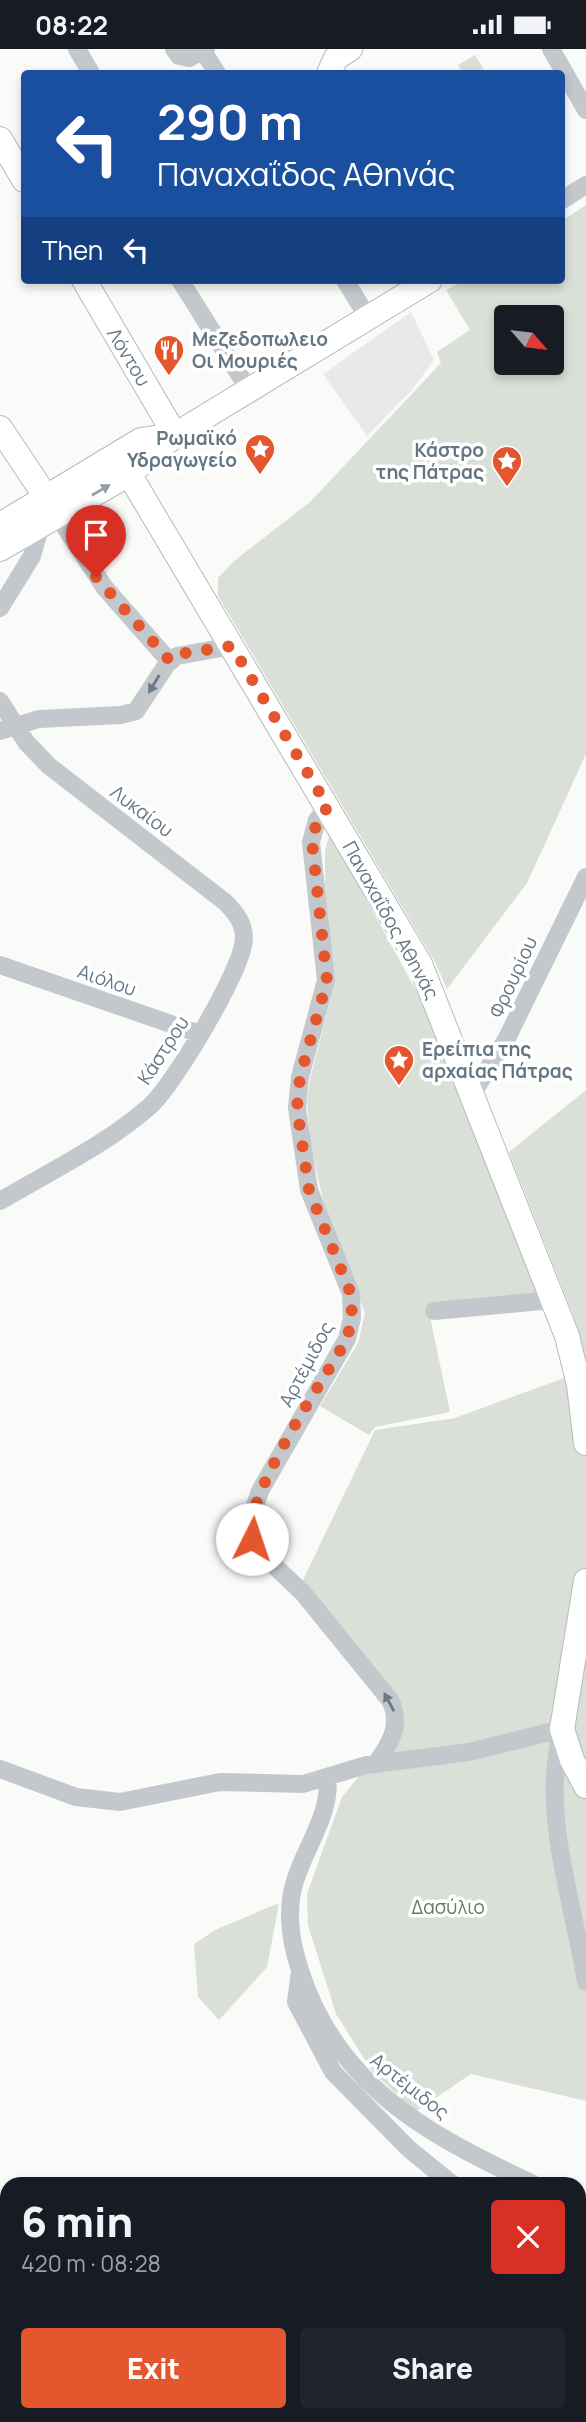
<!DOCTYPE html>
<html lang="en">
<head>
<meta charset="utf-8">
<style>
  :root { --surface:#171b24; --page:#20242c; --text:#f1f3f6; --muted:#9ea1a6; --accent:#e4572e }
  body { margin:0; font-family:Manrope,sans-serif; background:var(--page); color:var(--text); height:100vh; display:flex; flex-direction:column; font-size:26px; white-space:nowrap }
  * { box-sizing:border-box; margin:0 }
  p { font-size:23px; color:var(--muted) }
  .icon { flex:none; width:38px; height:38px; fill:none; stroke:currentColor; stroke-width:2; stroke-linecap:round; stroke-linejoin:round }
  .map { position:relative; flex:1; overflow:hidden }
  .details { position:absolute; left:0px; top:2128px; width:586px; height:245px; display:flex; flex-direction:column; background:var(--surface); border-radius:21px 21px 0 0; box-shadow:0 4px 10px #0003 }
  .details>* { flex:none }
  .banner { position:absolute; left:21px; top:21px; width:544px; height:214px; border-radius:7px; box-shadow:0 4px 10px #0003; background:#1a4fa0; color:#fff; overflow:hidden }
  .needle { width:46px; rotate:118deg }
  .fabs { position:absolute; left:494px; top:256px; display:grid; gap:14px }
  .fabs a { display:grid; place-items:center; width:70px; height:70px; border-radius:7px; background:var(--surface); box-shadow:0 4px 10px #0003; font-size:35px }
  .pin { position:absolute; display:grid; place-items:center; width:60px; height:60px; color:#fff; margin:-72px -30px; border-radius:50% 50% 50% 0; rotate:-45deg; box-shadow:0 0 7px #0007 }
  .pin .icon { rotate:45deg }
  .me { position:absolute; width:77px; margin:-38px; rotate:4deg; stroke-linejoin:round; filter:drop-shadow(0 0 5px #0008) }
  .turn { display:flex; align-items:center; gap:24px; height:147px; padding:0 21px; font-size:32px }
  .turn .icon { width:91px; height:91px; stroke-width:2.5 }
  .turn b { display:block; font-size:49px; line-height:60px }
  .then { display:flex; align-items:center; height:66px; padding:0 21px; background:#0003; gap:14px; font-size:26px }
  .round { display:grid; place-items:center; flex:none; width:74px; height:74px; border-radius:7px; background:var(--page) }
  .summary { display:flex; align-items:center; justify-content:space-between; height:119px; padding:0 21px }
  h1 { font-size:42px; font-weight:800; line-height:52px }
  .action { display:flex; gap:14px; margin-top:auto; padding:14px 21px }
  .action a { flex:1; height:80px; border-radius:7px; background:var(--accent); color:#fff; font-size:28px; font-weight:800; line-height:80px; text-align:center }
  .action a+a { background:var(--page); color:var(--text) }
  .status { display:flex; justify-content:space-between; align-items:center; height:49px; padding:0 35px; background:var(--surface); direction:ltr }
  .status svg { height:19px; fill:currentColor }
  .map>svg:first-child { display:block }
</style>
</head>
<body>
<div class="status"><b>08:22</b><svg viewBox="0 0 49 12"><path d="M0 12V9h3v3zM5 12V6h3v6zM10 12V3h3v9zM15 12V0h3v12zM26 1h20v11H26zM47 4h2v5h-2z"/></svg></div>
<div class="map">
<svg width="586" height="2373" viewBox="0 0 586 2373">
  <rect width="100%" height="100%" fill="#fafaf8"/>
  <path fill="#e8e9e9" d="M 411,263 L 434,311 L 411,342 L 367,387 L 323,325 Z"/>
  <path fill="#dadfd7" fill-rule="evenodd" d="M 475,6 L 486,24 L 459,24 L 462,22 L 458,16 Z
    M 586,156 L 586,705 L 527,834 L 447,940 L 435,913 L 218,547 L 218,529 L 234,512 L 310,453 L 441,314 L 437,303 L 470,281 L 446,241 L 465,231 L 562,231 L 562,172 ZM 506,268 L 551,268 L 551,313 L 506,313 Z
    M 330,784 L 424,956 L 538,1245 L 428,1258 L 450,1363 L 375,1378 L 369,1386 L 320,1357 L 358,1294 L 365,1264 L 326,1164 L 311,1098 L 307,1053 L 310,1030 L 334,936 L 325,837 L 325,802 Z
    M 586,1041 L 586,1311 L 573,1266 L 509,1103 Z
    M 586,1321 L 586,2052 L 471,2025 L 415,2063 L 372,2022 L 336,1965 L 308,1876 L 307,1845 L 342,1748 L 401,1676 L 302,1533 L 375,1381 L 455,1369 Z
    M 279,1854 L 267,1918 L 219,1971 L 198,1948 L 194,1895 L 217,1880 Z"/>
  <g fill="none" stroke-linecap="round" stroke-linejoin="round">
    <g stroke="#b3babf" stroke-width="26">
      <path id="secondary" d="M 329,24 L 336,9 L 350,0
        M 0,90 L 24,131
        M 84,231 L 175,386
        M 0,379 L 54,460
        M 129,425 L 420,915 L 567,1287 L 579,1336 L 586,1394
        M 0,476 L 141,391 L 175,386
        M 0,500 L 129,425 L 175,386 L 430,231
        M 586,1532 L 562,1680 L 572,1711 L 586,1737"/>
    </g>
    <path stroke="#c3c8cc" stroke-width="18" d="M 77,0 L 91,24
      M 174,0 L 179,7 L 189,9 L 206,0
      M 551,0 L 586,61
      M 203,2 L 217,24
      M 562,151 L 586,136
      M 180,231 L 249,341
      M 345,231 L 368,269
      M 57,466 L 105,539 L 170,613
      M 0,559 L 32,507 L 41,475
      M 0,652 L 26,693 L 49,717 L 225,853 C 236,864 244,874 244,890 C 243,920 173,1037 150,1057 C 106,1096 49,1123 0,1152
      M 0,682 L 39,670 L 121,666 L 136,662 L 167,615 L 177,607 L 232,597
      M 328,758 L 317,771 L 311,793 L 326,931 L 300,1028 L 297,1059 L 309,1141 L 351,1245 L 352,1269 L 347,1290 L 260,1442 L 250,1471 L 250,1482 L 264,1507 L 303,1544 L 390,1651 C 402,1675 391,1694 376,1714
      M 0,916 L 200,985
      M 473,1044 L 507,989 L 586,828
      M 434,1262 L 552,1251
      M 0,1720 L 76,1748 L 120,1753 L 220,1733 L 303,1735 L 366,1716 L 469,1703 L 562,1680 C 540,1766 573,1849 586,1933
      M 327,1729 C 333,1768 296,1809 291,1850 C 287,1882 296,1913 308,1943 C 350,2046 438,2090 533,2135
      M 300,1922 L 296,1953 L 333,2023 L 409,2100 L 452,2135
      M 579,2157 L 586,2161
      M 0,2177 L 7,2177
      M 317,2366 L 335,2371 L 361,2373
      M 390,2373 L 448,2373
      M 571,2373 L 579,2366"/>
    <use href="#secondary" stroke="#fff" stroke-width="24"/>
  </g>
  <defs><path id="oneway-solid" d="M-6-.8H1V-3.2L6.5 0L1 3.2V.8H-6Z" transform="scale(1.75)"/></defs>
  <use fill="#939fa8" href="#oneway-solid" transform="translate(101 441) rotate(-30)"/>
  <g fill="#6a7a87">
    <use href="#oneway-solid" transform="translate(154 635) rotate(121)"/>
    <use href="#oneway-solid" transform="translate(389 1653) rotate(-118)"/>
  </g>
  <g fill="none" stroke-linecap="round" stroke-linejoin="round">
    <path stroke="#e4572e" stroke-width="12" stroke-dasharray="0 21.6" d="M 96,528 L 170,612 L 185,604 L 232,597 L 328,758 L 317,771 L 312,793 L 327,932 L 300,1028 L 297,1059 L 309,1141 L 351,1245 L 352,1269 L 347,1290 C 325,1329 240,1452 252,1490"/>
  </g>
  <defs>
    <g id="restaurant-pin" transform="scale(1.575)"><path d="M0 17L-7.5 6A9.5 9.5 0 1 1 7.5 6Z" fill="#e4572e" stroke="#fff"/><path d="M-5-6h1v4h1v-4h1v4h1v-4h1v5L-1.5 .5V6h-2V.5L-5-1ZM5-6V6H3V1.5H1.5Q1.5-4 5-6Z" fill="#fff"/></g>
    <g id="sight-pin" transform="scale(1.575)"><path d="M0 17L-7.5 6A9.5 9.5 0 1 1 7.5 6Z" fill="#e4572e" stroke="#fff"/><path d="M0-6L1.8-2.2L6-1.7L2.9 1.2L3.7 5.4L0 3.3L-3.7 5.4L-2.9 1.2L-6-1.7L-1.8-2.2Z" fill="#fff"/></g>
  </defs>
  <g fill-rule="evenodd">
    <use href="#restaurant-pin" x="169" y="301"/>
    <use href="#sight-pin" x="260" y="400"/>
    <use href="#sight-pin" x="507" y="412"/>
    <use href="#sight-pin" x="399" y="1011"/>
  </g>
  <g text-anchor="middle" stroke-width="7" stroke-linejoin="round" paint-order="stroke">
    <g font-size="19" font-weight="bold" fill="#657683" stroke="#fff" text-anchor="start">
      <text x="192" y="297">Μεζεδοπωλειο<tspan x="192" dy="22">Οι Μουριές</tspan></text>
      <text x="237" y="396" text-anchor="end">Ρωμαϊκό<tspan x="237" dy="22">Υδραγωγείο</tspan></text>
      <text x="484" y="408" text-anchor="end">Κάστρο<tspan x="484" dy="22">της Πάτρας</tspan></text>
      <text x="422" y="1007">Ερείπια της<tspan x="422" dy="22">αρχαίας Πάτρας</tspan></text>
    </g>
    <g font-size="19" fill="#657683" stroke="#fff">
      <text transform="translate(129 308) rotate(59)" y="7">Λόντου</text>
      <text transform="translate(142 762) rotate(37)" y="7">Λυκαίου</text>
      <text transform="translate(391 871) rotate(61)" y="7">Παναχαΐδος Αθηνάς</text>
      <text transform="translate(513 928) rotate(-65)" y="7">Φρουρίου</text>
      <text transform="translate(107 931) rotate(19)" y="7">Αιόλου</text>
      <text transform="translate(163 1001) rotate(-57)" y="7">Κάστρου</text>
      <text transform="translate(306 1315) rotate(-62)" y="7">Αρτέμιδος</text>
      <text transform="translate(410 2037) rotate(38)" y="7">Αρτέμιδος</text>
    </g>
    <g font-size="19" fill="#687a64" stroke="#fff">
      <text x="448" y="1865">Δασύλιο</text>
    </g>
  </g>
</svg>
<div class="fabs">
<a><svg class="needle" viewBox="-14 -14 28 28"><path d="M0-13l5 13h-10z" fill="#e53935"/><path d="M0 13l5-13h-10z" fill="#9ea1a6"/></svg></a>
</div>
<div class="pin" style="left:96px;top:528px;background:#d93025"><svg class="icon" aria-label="arrive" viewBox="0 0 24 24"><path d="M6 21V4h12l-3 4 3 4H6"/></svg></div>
<svg class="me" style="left:252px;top:1490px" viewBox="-20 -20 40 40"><circle r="19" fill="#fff"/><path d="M0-13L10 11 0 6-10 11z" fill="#e4572e"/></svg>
<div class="banner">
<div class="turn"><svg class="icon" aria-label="left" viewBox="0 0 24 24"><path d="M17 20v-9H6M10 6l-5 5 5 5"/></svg><div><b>290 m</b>Παναχαΐδος Αθηνάς</div></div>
<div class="then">Then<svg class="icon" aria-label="left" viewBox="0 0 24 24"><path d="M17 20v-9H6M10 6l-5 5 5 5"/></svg></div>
</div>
<section class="details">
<div class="summary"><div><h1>6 min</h1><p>420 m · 08:28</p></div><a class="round" style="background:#d93025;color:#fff"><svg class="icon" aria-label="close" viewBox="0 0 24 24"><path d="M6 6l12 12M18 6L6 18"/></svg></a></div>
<div class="action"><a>Exit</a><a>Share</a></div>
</section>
</div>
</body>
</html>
